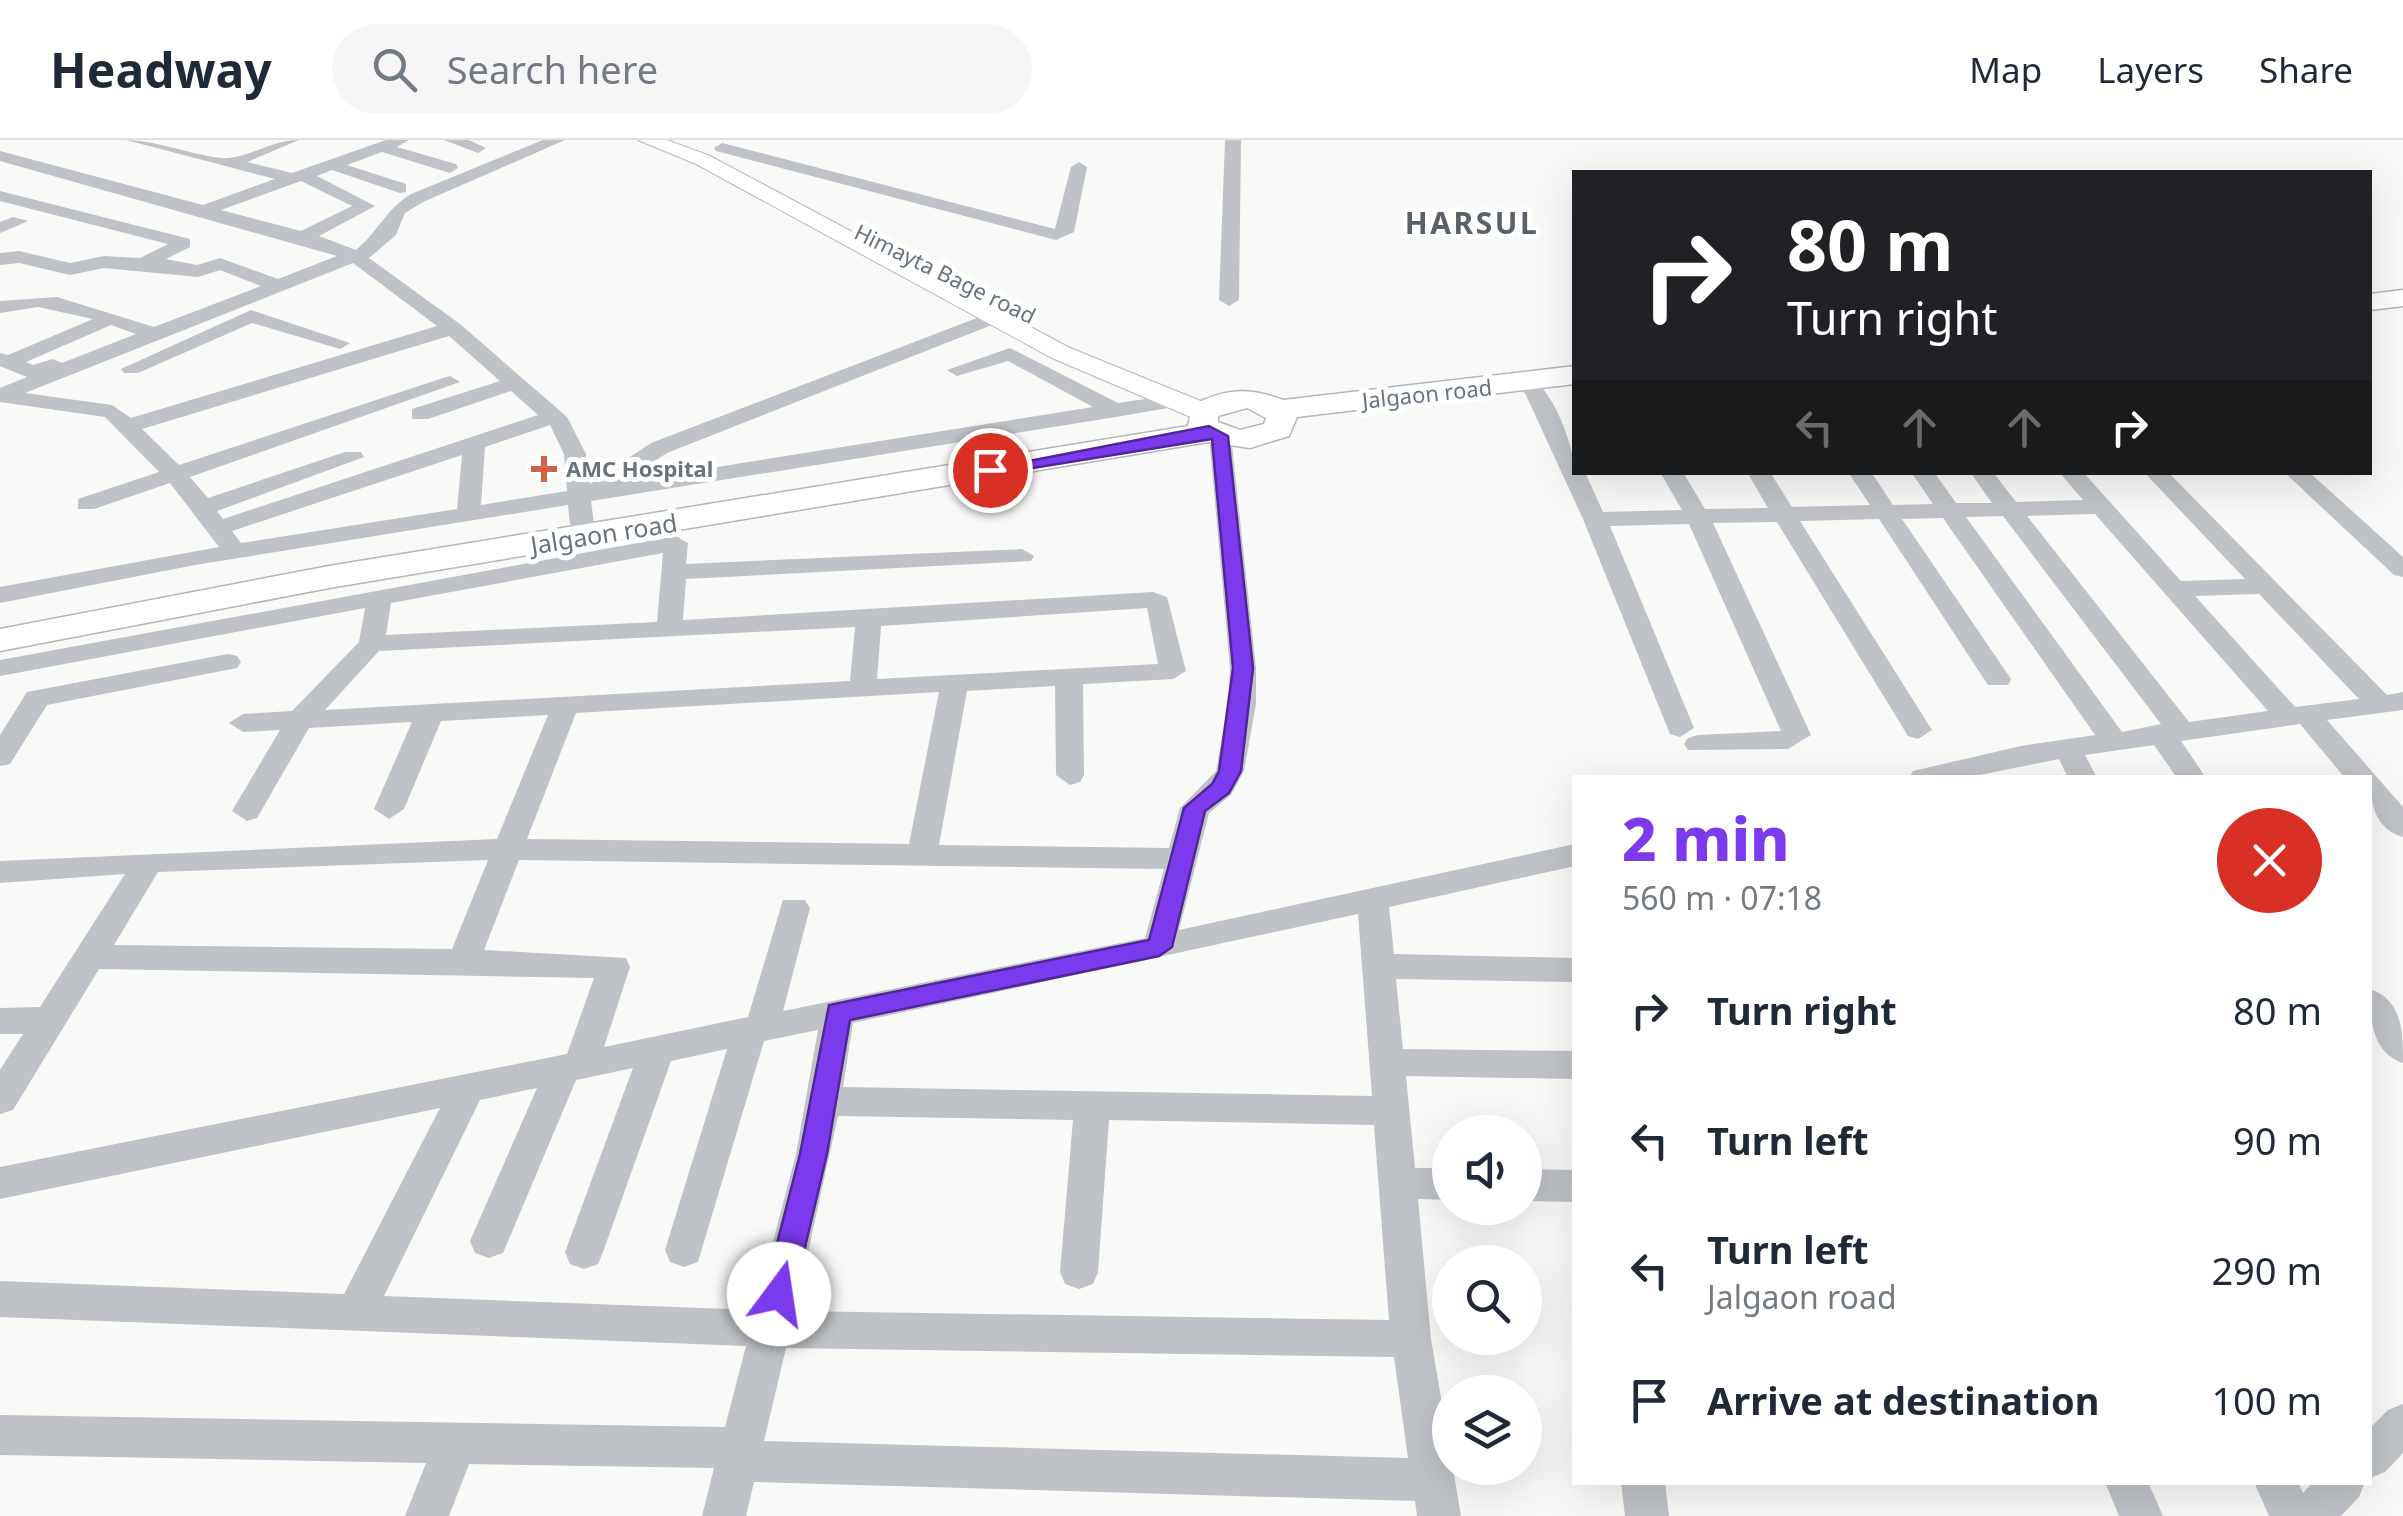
<!DOCTYPE html>
<html lang="en">
<head>
<meta charset="utf-8">
<style>
  :root { --surface:#fff; --page:#f6f6f7; --text:#1f2937; --muted:#747a83; --line:#e0e1e3; --accent:#7c3aed }
  body { margin:0; font-family:"Noto Sans",sans-serif; background:var(--page); color:var(--text); height:100vh; display:flex; flex-direction:column; font-size:38px; white-space:nowrap }
  * { box-sizing:border-box; margin:0 }
  p { font-size:32px; color:var(--muted) }
  .icon { flex:none; width:55px; height:55px; fill:none; stroke:currentColor; stroke-width:2; stroke-linecap:round; stroke-linejoin:round }
  .map { position:relative; flex:1; overflow:hidden }
  .side { position:absolute; left:1572px; top:635px; width:800px; height:710px; display:flex; flex-direction:column; background:var(--surface); border-radius:0px; box-shadow:0 10px 40px #0002 }
  .side>* { flex:none }
  .guide { position:absolute; left:1572px; top:30px; width:800px; height:305px; border-radius:0px; box-shadow:0 10px 40px #0002; background:#202124; color:#fff; overflow:hidden }
  .tools { position:absolute; left:1432px; top:975px; display:grid; gap:20px }
  .tools a { display:grid; place-items:center; width:110px; height:110px; border-radius:50%; background:var(--surface); box-shadow:0 10px 40px #0002; font-size:50px }
  .pin { position:absolute; display:grid; place-items:center; width:85px; height:85px; color:#fff; margin:-42px; border:5px solid #fff; border-radius:50%; box-shadow:0 2px 10px #0007 }
  .me { position:absolute; width:110px; margin:-55px; rotate:14deg; stroke-linejoin:round; filter:drop-shadow(0 0 8px #0008) }
  .turn { display:flex; align-items:center; gap:35px; height:210px; padding:0 50px; font-size:45px }
  .turn .icon { width:130px; height:130px; stroke-width:2.5 }
  .turn b { display:block; font-size:70px; line-height:85px }
  .lanes { display:flex; align-items:center; height:95px; padding:0 50px; background:#0003; justify-content:center; gap:50px; direction:ltr }
  .lanes .off { opacity:.35 }
  .round { display:grid; place-items:center; flex:none; width:105px; height:105px; border-radius:52px; background:var(--page) }
  .overview { display:flex; align-items:center; justify-content:space-between; height:170px; padding:0 50px }
  h1 { font-size:60px; font-weight:800; line-height:75px; color:var(--accent) }
  ul { padding:0; list-style:none }
  li { display:flex; align-items:center; gap:30px; height:130px; padding:0 50px }
  li div { flex:1 }
  li b { display:block; font-size:38px }
  li em { font-style:normal }
  header { display:flex; align-items:center; gap:60px; box-sizing:border-box; height:140px; padding:0 50px; background:var(--surface); border-bottom:2px solid var(--line) }
  header strong { font-size:48px }
  nav { display:flex; gap:55px; margin-inline-start:auto; font-size:35px }
  .search { width:700px; height:90px; background:var(--page); display:flex; align-items:center; gap:25px; box-sizing:border-box; padding:0 35px; border-radius:55px; color:var(--muted); font-size:38px }
  .map>svg:first-child { display:block }
</style>
</head>
<body>
<header>
<strong>Headway</strong>
<div class="search"><svg class="icon" aria-label="search" viewBox="0 0 24 24"><circle cx="10" cy="10" r="6"/><path d="M15 15l6 6"/></svg>Search here</div>
<nav><a>Map</a><a>Layers</a><a>Share</a></nav>
</header>
<div class="map">
<svg width="2403" height="1376" viewBox="0 0 2403 1376">
  <rect width="100%" height="100%" fill="#f9f9f7"/>
  <g fill="none" stroke-linecap="round" stroke-linejoin="round">
    <g stroke="#b3b7ba" stroke-width="2">
      <path id="major" d="M 638,0 L 667,0 L 710,16 L 1070,208 L 1213,266 L 1216,272 L 1203,280 L 1193,278 L 1052,218 L 696,24 Z"/>
    </g>
    <g stroke="#b3b6b9" stroke-width="3">
      <path id="highway" d="M 2403,150 L 2403,166 L 2370,170 L 2370,154 Z
        M 1575,226 L 1575,244 L 1297,277 L 1289,296 L 1250,308 L 1208,302 L 329,448 L 0,511 L 0,489 L 329,426 L 1188,286 L 1192,266 C 1222,248 1251,247 1283,260 ZM 1247,268 L 1266,278 L 1264,284 L 1240,290 L 1218,282 L 1218,276 Z"/>
    </g>
    <path fill="#bfc2c6" fill-rule="evenodd" d="M 126,0 C 158,0 207,20 229,18 C 254,15 273,0 299,0 L 247,22 L 292,33 L 386,0 L 409,0 L 397,7 L 456,24 L 458,28 L 450,33 L 382,12 L 347,25 L 406,44 L 406,52 L 400,53 L 332,30 L 317,36 L 375,66 L 319,96 L 356,110 C 378,92 386,69 411,54 L 543,0 L 565,0 L 423,62 L 405,73 L 396,95 L 369,118 L 460,184 L 567,277 L 586,314 L 590,344 L 651,303 L 995,171 L 1005,177 L 1002,181 L 667,313 L 623,342 L 1093,267 L 1008,221 L 957,236 L 947,230 L 1010,208 L 1118,263 L 1179,254 L 1190,260 L 1179,266 L 1116,277 L 591,361 L 594,384 L 582,391 L 570,384 L 568,365 L 195,425 L 0,463 L 0,447 L 219,407 L 170,343 L 94,369 L 78,369 L 78,359 L 159,332 L 105,277 L 0,262 L 0,248 L 27,237 L 0,226 L 0,213 L 8,215 L 93,179 L 38,167 L 0,173 L 0,161 L 57,157 L 154,187 L 261,146 L 220,130 L 198,137 L 104,128 L 70,135 L 19,123 L 0,125 L 0,113 L 19,111 L 70,123 L 104,116 L 140,118 L 168,104 L 0,61 L 0,51 L 190,99 L 190,107 L 166,119 L 197,125 L 220,118 L 278,139 L 337,116 L 0,21 L 0,11 L 203,65 L 275,39 ZM 301,41 L 352,66 L 301,91 L 221,70 ZM 353,123 L 437,186 L 131,278 L 112,265 L 25,253 ZM 111,185 L 136,194 L 62,223 L 53,219 L 33,225 L 26,222 ZM 449,196 L 500,241 L 412,269 L 412,279 L 428,279 L 511,251 L 538,275 L 223,379 L 217,371 L 364,317 L 361,312 L 345,312 L 208,358 L 190,337 L 460,242 L 450,236 L 443,238 L 179,325 L 142,289 ZM 550,285 L 564,314 L 567,351 L 481,365 L 485,307 ZM 462,315 L 457,369 L 241,403 L 232,391 Z
      M 444,0 L 469,0 L 486,8 L 478,13 Z
      M 1225,0 L 1241,0 L 1239,160 L 1229,166 L 1219,160 Z
      M 722,3 L 1055,89 L 1071,27 L 1079,22 L 1087,27 L 1074,92 L 1056,100 L 716,11 L 714,8 Z
      M 13,77 L 28,81 L 0,93 L 0,82 Z
      M 251,170 L 350,203 L 340,209 L 252,183 L 138,233 L 124,233 L 121,229 Z
      M 1527,237 C 1552,244 1575,309 1575,332 L 1585,332 L 1603,372 L 1682,370 L 1660,332 L 1683,332 L 1705,369 L 1768,368 L 1747,332 L 1770,332 L 1792,367 L 1870,365 L 1848,332 L 1871,332 L 1893,365 L 1933,364 L 1911,332 L 1934,332 L 1956,363 L 1992,363 L 1970,332 L 1993,332 L 2016,362 L 2083,360 L 2059,332 L 2083,332 L 2181,441 L 2245,439 L 2144,332 L 2168,332 L 2387,555 L 2403,552 L 2403,570 L 2327,580 L 2403,667 L 2403,697 C 2375,689 2370,663 2370,638 L 2345,638 L 2300,584 L 2181,601 L 2206,638 L 2177,638 L 2154,605 L 2085,615 L 2097,638 L 2068,638 L 2059,619 L 1965,638 L 1909,638 L 1913,631 L 2021,606 L 2095,595 L 1943,378 L 1902,379 L 2011,539 L 2008,545 L 1988,545 L 1879,379 L 1800,381 L 1932,590 L 1918,599 L 1908,596 L 1777,382 L 1713,383 L 1811,595 L 1788,609 L 1688,610 L 1684,604 L 1688,598 L 1698,595 L 1781,591 L 1689,384 L 1610,386 L 1694,588 L 1680,597 L 1670,594 L 1583,379 L 1526,255 L 1516,243 ZM 2095,374 L 2268,571 L 2189,582 L 2027,376 ZM 2003,376 L 2161,584 L 2122,592 L 1966,377 ZM 2259,454 L 2359,559 L 2295,567 L 2195,456 Z
      M 1220,289 L 1231,296 L 1256,528 L 1256,564 L 1244,631 L 1231,655 L 1209,673 L 1179,790 L 1575,704 L 1575,726 L 1389,767 L 1394,814 L 1575,818 L 1575,842 L 1396,839 L 1403,909 L 1575,911 L 1575,939 L 1406,936 L 1415,1028 L 1450,1028 L 1450,1060 L 1418,1059 L 1431,1199 L 1461,1376 L 1417,1376 L 1415,1361 L 754,1342 L 746,1376 L 702,1376 L 714,1328 L 469,1324 L 449,1376 L 405,1376 L 426,1323 L 0,1315 L 0,1275 L 725,1287 L 746,1206 L 0,1177 L 0,1141 L 344,1154 L 440,968 L 0,1059 L 0,1027 L 567,914 L 594,838 L 99,829 L 13,970 L 0,974 L 0,930 L 23,894 L 0,894 L 0,868 L 40,867 L 125,734 L 0,743 L 0,721 L 497,699 L 548,575 L 441,581 L 404,669 L 389,679 L 374,669 L 412,582 L 309,588 L 257,678 L 247,681 L 232,671 L 280,590 L 243,592 L 229,583 L 243,574 L 292,571 L 359,502 L 365,468 L 0,536 L 0,520 L 676,396 L 688,403 L 686,424 L 1022,409 L 1034,416 L 1031,421 L 686,439 L 683,480 L 1153,452 L 1167,457 L 1186,531 L 1173,539 L 1083,544 L 1084,635 L 1080,642 L 1070,645 L 1056,635 L 1055,546 L 967,551 L 939,705 L 1169,708 L 1180,668 L 1216,631 L 1228,564 L 1230,528 L 1209,296 ZM 663,413 L 657,482 L 386,495 L 391,463 ZM 1147,468 L 1158,524 L 877,539 L 881,486 ZM 855,487 L 850,541 L 325,570 L 379,511 ZM 939,552 L 909,704 L 527,699 L 576,573 ZM 488,720 L 452,809 L 114,805 L 158,732 ZM 519,720 L 1164,729 L 1145,798 L 783,871 L 810,768 L 805,760 L 783,760 L 748,877 L 604,907 L 630,827 L 626,818 L 484,810 ZM 1358,774 L 1372,956 L 843,947 L 853,883 ZM 818,890 L 796,1014 L 755,1170 L 384,1156 L 480,960 L 537,948 L 470,1101 L 475,1113 L 489,1118 L 503,1113 L 576,940 L 633,928 L 565,1112 L 570,1124 L 584,1129 L 598,1124 L 603,1112 L 671,921 L 727,909 L 665,1110 L 670,1122 L 684,1127 L 698,1122 L 764,901 ZM 838,976 L 1073,980 L 1060,1132 L 1065,1144 L 1079,1149 L 1093,1144 L 1098,1132 L 1109,980 L 1374,985 L 1389,1180 L 795,1171 ZM 786,1208 L 1394,1217 L 1408,1318 L 764,1301 Z
      M 2284,332 L 2309,332 L 2403,417 L 2403,437 L 2394,435 Z
      M 228,514 L 237,516 L 241,522 L 237,528 L 47,565 L 10,624 L 0,626 L 0,595 L 27,552 Z
      M 2370,849 C 2403,860 2403,894 2403,923 C 2371,912 2370,878 2370,849 Z
      M 1525,1029 L 1575,1030 L 1575,1062 L 1525,1061 Z
      M 2403,1264 L 2403,1313 L 2385,1332 L 2370,1338 L 2370,1288 L 2388,1270 Z
      M 1621,1342 L 1665,1342 L 1669,1376 L 1625,1376 Z
      M 2105,1342 L 2148,1342 L 2163,1376 L 2119,1376 Z
      M 2254,1342 L 2298,1342 L 2303,1353 L 2313,1342 L 2365,1342 L 2359,1357 L 2341,1376 L 2269,1376 Z"/>
    <use href="#major" fill="#fff" fill-rule="evenodd"/>
    <use href="#highway" fill="#fff" fill-rule="evenodd"/>
  </g>
  <path fill="#7c3aed" stroke="#51269a" stroke-width="2.5" d="M 1209,286 L 1228,296 L 1253,528 L 1241,631 L 1229,653 L 1205,671 L 1172,807 L 1159,816 L 850,880 L 827,1014 L 794,1154 L 789,1163 L 779,1167 L 768,1163 L 764,1154 L 800,1014 L 829,865 L 1149,800 L 1184,668 L 1212,644 L 1219,631 L 1233,528 L 1212,299 L 990,335 L 982,330 Z"/>
  <path fill="#ce6442" stroke="#fff" stroke-width="4" d="M539 314h10v10h10v10h-10v10h-10v-10h-10v-10h10z"/>
  <g text-anchor="middle" stroke-width="10" stroke-linejoin="round" paint-order="stroke">
    <g font-size="22" fill="#67747e" stroke="#fff">
      <text transform="translate(945 134) rotate(26)" y="8">Himayta Bage road</text>
      <text transform="translate(1427 254) rotate(-6)" y="8">Jalgaon road</text>
    </g>
    <g font-size="22" font-weight="bold" fill="#67747e" stroke="#fff" text-anchor="start">
      <text x="566" y="337">AMC Hospital</text>
    </g>
    <g font-size="25" fill="#67747e" stroke="#fff">
      <text transform="translate(604 394) rotate(-9)" y="9">Jalgaon road</text>
    </g>
    <g font-size="30" font-weight="bold" letter-spacing="2.5" fill="#59626a" stroke="#fff">
      <text x="1472" y="94">HARSUL</text>
    </g>
  </g>
</svg>
<div class="tools">
<a><svg class="icon" aria-label="sound" viewBox="0 0 24 24"><path d="M4 9h4l5-4v14l-5-4H4zM17 9q2 3 0 6"/></svg></a>
<a><svg class="icon" aria-label="search" viewBox="0 0 24 24"><circle cx="10" cy="10" r="6"/><path d="M15 15l6 6"/></svg></a>
<a><svg class="icon" aria-label="layers" viewBox="0 0 24 24"><path d="M12 4l9 5-9 5-9-5zM3 14l9 5 9-5"/></svg></a>
</div>
<div class="pin" style="left:990px;top:330px;background:#d93025"><svg class="icon" aria-label="arrive" viewBox="0 0 24 24"><path d="M6 21V4h12l-3 4 3 4H6"/></svg></div>
<svg class="me" style="left:779px;top:1154px" viewBox="-20 -20 40 40"><circle r="19" fill="#fff"/><path d="M0-13L10 11 0 6-10 11z" fill="#7c3aed"/></svg>
<div class="guide">
<div class="turn"><svg class="icon" aria-label="right" viewBox="0 0 24 24"><path d="M7 20v-9h11M14 6l5 5-5 5"/></svg><div><b>80 m</b>Turn right</div></div>
<div class="lanes"><svg class="icon off" aria-label="left" viewBox="0 0 24 24"><path d="M17 20v-9H6M10 6l-5 5 5 5"/></svg><svg class="icon off" aria-label="ahead" viewBox="0 0 24 24"><path d="M12 20V5M6 11l6-6 6 6"/></svg><svg class="icon off" aria-label="ahead" viewBox="0 0 24 24"><path d="M12 20V5M6 11l6-6 6 6"/></svg><svg class="icon" aria-label="right" viewBox="0 0 24 24"><path d="M7 20v-9h11M14 6l5 5-5 5"/></svg></div>
</div>
<section class="side">
<div class="overview"><div><h1>2 min</h1><p>560 m · 07:18</p></div><a class="round" style="background:#d93025;color:#fff"><svg class="icon" aria-label="close" viewBox="0 0 24 24"><path d="M6 6l12 12M18 6L6 18"/></svg></a></div>
<ul>
<li><svg class="icon" aria-label="right" viewBox="0 0 24 24"><path d="M7 20v-9h11M14 6l5 5-5 5"/></svg><div><b>Turn right</b></div><em>80 m</em></li>
<li><svg class="icon" aria-label="left" viewBox="0 0 24 24"><path d="M17 20v-9H6M10 6l-5 5 5 5"/></svg><div><b>Turn left</b></div><em>90 m</em></li>
<li><svg class="icon" aria-label="left" viewBox="0 0 24 24"><path d="M17 20v-9H6M10 6l-5 5 5 5"/></svg><div><b>Turn left</b><p>Jalgaon road</p></div><em>290 m</em></li>
<li><svg class="icon" aria-label="arrive" viewBox="0 0 24 24"><path d="M6 21V4h12l-3 4 3 4H6"/></svg><div><b>Arrive at destination</b></div><em>100 m</em></li>
</ul>
</section>
</div>
</body>
</html>
